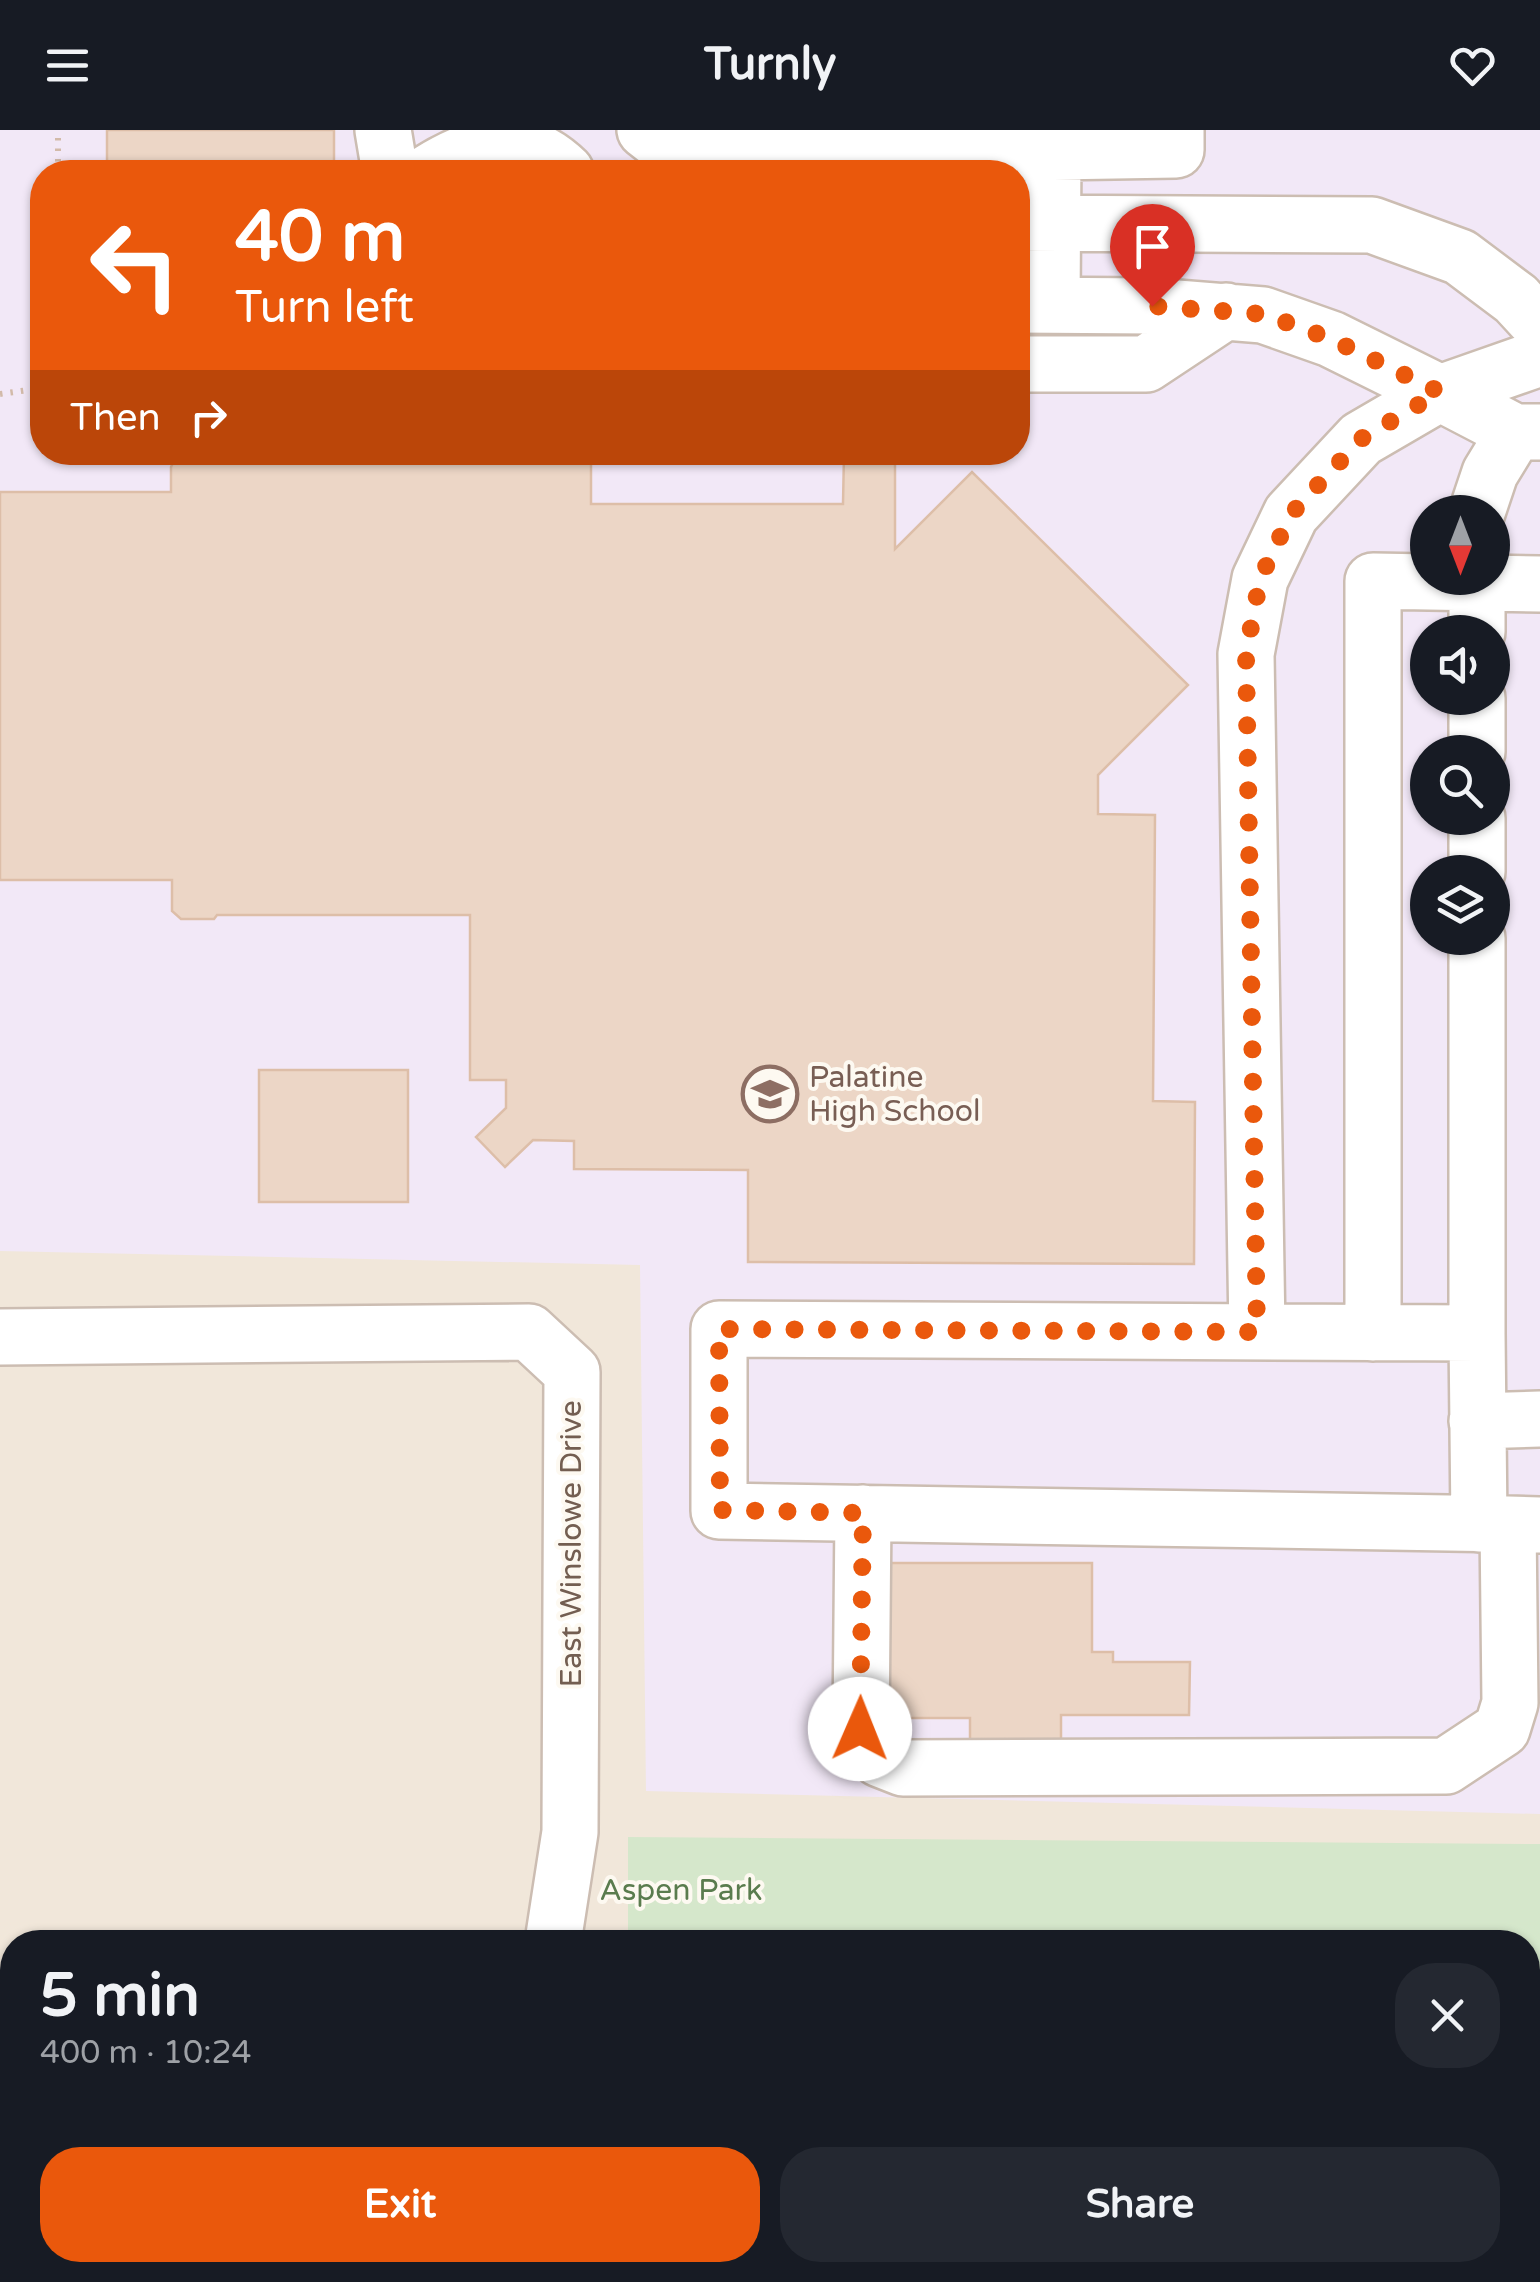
<!DOCTYPE html>
<html lang="en">
<head>
<meta charset="utf-8">
<style>
  :root { --surface:#171b24; --page:#242831; --text:#f1f3f6; --muted:#9ea1a6; --accent:#ea580c }
  body { margin:0; font-family:"Varela Round",sans-serif; background:var(--page); color:var(--text); height:100vh; display:flex; flex-direction:column; font-size:38px; white-space:nowrap }
  * { box-sizing:border-box; margin:0 }
  p { font-size:32px; color:var(--muted) }
  .icon { flex:none; width:55px; height:55px; fill:none; stroke:currentColor; stroke-width:2; stroke-linecap:round; stroke-linejoin:round }
  .map { position:relative; flex:1; overflow:hidden }
  .side { position:absolute; left:0px; top:1800px; width:1540px; height:352px; display:flex; flex-direction:column; background:var(--surface); border-radius:40px 40px 0 0; box-shadow:0 2px 8px #0004 }
  .side>* { flex:none }
  .guide { position:absolute; left:30px; top:30px; width:1000px; height:305px; border-radius:40px; box-shadow:0 2px 8px #0004; background:#ea580c; color:#fff; overflow:hidden }
  .needle { width:65px; rotate:180deg }
  .controls { position:absolute; left:1410px; top:365px; display:grid; gap:20px }
  .controls a { display:grid; place-items:center; width:100px; height:100px; border-radius:50%; background:var(--surface); box-shadow:0 2px 8px #0004; font-size:50px }
  .pin { position:absolute; display:grid; place-items:center; width:85px; height:85px; color:#fff; margin:-102px -42px; border-radius:50% 50% 50% 0; rotate:-45deg; box-shadow:0 0 10px #0007 }
  .pin .icon { rotate:45deg }
  .me { position:absolute; width:110px; margin:-55px; rotate:1deg; stroke-linejoin:round; filter:drop-shadow(0 0 8px #0008) }
  .turn { display:flex; align-items:center; gap:35px; height:210px; padding:0 40px; font-size:45px }
  .turn .icon { width:130px; height:130px; stroke-width:2.5 }
  .turn b { display:block; font-size:70px; line-height:85px }
  .then { display:flex; align-items:center; height:95px; padding:0 40px; background:#0003; gap:20px; font-size:38px }
  .round { display:grid; place-items:center; flex:none; width:105px; height:105px; border-radius:40px; background:var(--page) }
  .summary { display:flex; align-items:center; justify-content:space-between; height:170px; padding:0 40px }
  h1 { font-size:60px; font-weight:700; line-height:75px }
  .primary-button { display:flex; gap:20px; margin-top:auto; padding:20px 40px }
  .primary-button a { flex:1; height:115px; border-radius:40px; background:var(--accent); color:#fff; font-size:40px; font-weight:700; line-height:115px; text-align:center }
  .primary-button a+a { background:var(--page); color:var(--text) }
  header { display:flex; justify-content:space-between; align-items:center; height:130px; padding:0 40px; background:var(--surface); font-size:45px; font-weight:700 }
  .map>svg:first-child { display:block }
</style>
</head>
<body>
<header><svg class="icon" aria-label="menu" viewBox="0 0 24 24"><path d="M4 6h16M4 12h16M4 18h16"/></svg>Turnly<svg class="icon" aria-label="heart" viewBox="0 0 24 24"><path d="M12 20l-8-8c-3-5 5-10 8-4 3-6 11-1 8 4z"/></svg></header>
<div class="map">
<svg width="1540" height="2152" viewBox="0 0 1540 2152">
  <rect width="100%" height="100%" fill="#faf5eb"/>
  <path fill="#f1e7da" fill-rule="evenodd" d="M 0,0 L 1540,0 L 1540,2152 L 0,2152 ZM 42,42 L 1018,42 L 1018,322 L 42,322 ZM 1428,382 L 1492,382 L 1492,448 L 1428,448 ZM 1428,502 L 1492,502 L 1492,568 L 1428,568 ZM 1428,622 L 1492,622 L 1492,688 L 1428,688 ZM 1428,742 L 1492,742 L 1492,808 L 1428,808 ZM 12,1812 L 1528,1812 L 1528,2140 L 12,2140 Z"/>
  <path fill="#f2e8f7" fill-rule="evenodd" d="M 0,0 L 1540,0 L 1540,1684 L 646,1661 L 640,1135 L 0,1121 ZM 42,42 L 1018,42 L 1018,322 L 42,322 ZM 1428,382 L 1492,382 L 1492,448 L 1428,448 ZM 1428,502 L 1492,502 L 1492,568 L 1428,568 ZM 1428,622 L 1492,622 L 1492,688 L 1428,688 ZM 1428,742 L 1492,742 L 1492,808 L 1428,808 Z"/>
  <path fill="#d5e7cb" d="M 628,1707 L 1540,1714 L 1540,2152 L 625,2152 L 625,2140 L 1528,2140 L 1528,1812 L 628,1812 Z"/>
  <path fill="#ecd6c6" stroke="#ddbea8" stroke-width="2.5" d="M 107,0 L 334,0 L 334,42 L 107,42 Z
    M 307,322 L 333,322 L 333,327 L 539,327 L 539,332 L 591,333 L 591,374 L 843,374 L 844,324 L 895,324 L 895,419 L 972,342 L 1188,555 L 1098,645 L 1098,684 L 1155,685 L 1153,971 L 1195,972 L 1194,1134 L 748,1132 L 748,1040 L 574,1039 L 574,1011 L 533,1010 L 505,1037 L 476,1007 L 506,978 L 506,950 L 470,950 L 470,785 L 217,785 L 214,789 L 181,789 L 172,781 L 172,750 L 0,750 L 0,362 L 171,362 L 171,337 L 178,323 L 307,327 Z
    M 259,940 L 408,940 L 408,1072 L 259,1072 Z
    M 881,1433 L 1092,1433 L 1092,1522 L 1113,1522 L 1113,1532 L 1190,1532 L 1189,1585 L 1061,1585 L 1061,1622 L 970,1622 L 970,1588 L 881,1588 Z"/>
  <g fill="none" stroke-linecap="round" stroke-linejoin="round">
    <g stroke="#ccbdb2" stroke-width="60">
      <path id="minor" d="M 383,0 L 390,42
        M 645,0 L 677,25 L 1053,22
        M 429,42 C 477,12 523,0 566,42
        M 1018,93 L 1372,95 L 1460,127 L 1516,169 L 1540,195
        M 1018,175 L 1152,176 L 1263,185 L 1331,209 L 1440,263 L 1540,228
        M 1052,175 L 1053,22 L 1176,20 L 1176,0
        M 1018,234 L 1146,234 L 1226,181
        M 1477,382 L 1490,343 L 1515,302 L 1540,302
        M 1477,448 L 1477,502
        M 1477,568 L 1477,622
        M 1477,688 L 1477,742
        M 1477,808 L 1477,1203
        M 1257,1202 L 1246,524 L 1260,449 L 1291,384 L 1361,309 L 1440,263 L 1515,302
        M 1373,1203 L 1373,451 L 1540,454
        M 0,1207 L 529,1202 L 572,1242 L 570,1702 L 553,1812
        M 1477,1291 L 1540,1289
        M 863,1383 L 861,1599 L 880,1629 L 903,1638 L 1446,1636 L 1502,1599 L 1510,1573 L 1508,1394
        M 1479,1394 L 1477,1203 L 719,1199 L 719,1381 L 1508,1394 L 1540,1395
        M 557,2140 L 557,2152"/>
    </g>
    <path stroke="#d2baa9" stroke-width="6" stroke-dasharray="2.5 8" stroke-linecap="butt" d="M 58,42 L 58,0
      M 0,264 L 42,258"/>
    <use href="#minor" stroke="#fff" stroke-width="55"/>
  </g>
  <g fill="none" stroke-linecap="round" stroke-linejoin="round">
    <path stroke="#ea580c" stroke-width="18" stroke-dasharray="0 32.4" d="M 860,1599 L 863,1383 L 720,1380 L 719,1199 L 1257,1202 L 1246,524 L 1260,449 L 1291,384 L 1361,309 L 1440,262 L 1331,209 L 1264,184 L 1152,176"/>
  </g>
  <defs>
    <g id="school-ring" transform="scale(2.875)"><circle r="9.5" fill="#fdf9f1" stroke="#8d6e63" stroke-width="1.5"/><path d="M0-5L7-2L0 1L-7-2ZM-4 1L0 2.5L4 1V4Q0 6-4 4Z" fill="#8d6e63"/></g>
  </defs>
  <g fill-rule="evenodd">
    <use href="#school-ring" x="770" y="964"/>
  </g>
  <g text-anchor="middle" stroke-width="8" stroke-linejoin="round" paint-order="stroke">
    <g font-size="30" fill="#785e54" stroke="#fdf9f1" text-anchor="start">
      <text x="809" y="957">Palatine<tspan x="809" dy="34">High School</tspan></text>
    </g>
    <g font-size="30" fill="#735e51" stroke="#fdf9f1">
      <text transform="translate(571 1414) rotate(-90)" y="10">East Winslowe Drive</text>
    </g>
    <g font-size="30" fill="#5a7c4e" stroke="#fdf9f1">
      <text x="681" y="1770">Aspen Park</text>
    </g>
  </g>
</svg>
<div class="controls">
<a><svg class="needle" viewBox="-14 -14 28 28"><path d="M0-13l5 13h-10z" fill="#e53935"/><path d="M0 13l5-13h-10z" fill="#9ea1a6"/></svg></a>
<a><svg class="icon" aria-label="sound" viewBox="0 0 24 24"><path d="M4 9h4l5-4v14l-5-4H4zM17 9q2 3 0 6"/></svg></a>
<a><svg class="icon" aria-label="search" viewBox="0 0 24 24"><circle cx="10" cy="10" r="6"/><path d="M15 15l6 6"/></svg></a>
<a><svg class="icon" aria-label="layers" viewBox="0 0 24 24"><path d="M12 4l9 5-9 5-9-5zM3 14l9 5 9-5"/></svg></a>
</div>
<div class="pin" style="left:1152px;top:176px;background:#d93025"><svg class="icon" aria-label="arrive" viewBox="0 0 24 24"><path d="M6 21V4h12l-3 4 3 4H6"/></svg></div>
<svg class="me" style="left:860px;top:1599px" viewBox="-20 -20 40 40"><circle r="19" fill="#fff"/><path d="M0-13L10 11 0 6-10 11z" fill="#ea580c"/></svg>
<div class="guide">
<div class="turn"><svg class="icon" aria-label="left" viewBox="0 0 24 24"><path d="M17 20v-9H6M10 6l-5 5 5 5"/></svg><div><b>40 m</b>Turn left</div></div>
<div class="then">Then<svg class="icon" aria-label="right" viewBox="0 0 24 24"><path d="M7 20v-9h11M14 6l5 5-5 5"/></svg></div>
</div>
<section class="side">
<div class="summary"><div><h1>5 min</h1><p>400 m · 10:24</p></div><a class="round"><svg class="icon" aria-label="close" viewBox="0 0 24 24"><path d="M6 6l12 12M18 6L6 18"/></svg></a></div>
<div class="primary-button"><a>Exit</a><a>Share</a></div>
</section>
</div>
</body>
</html>
